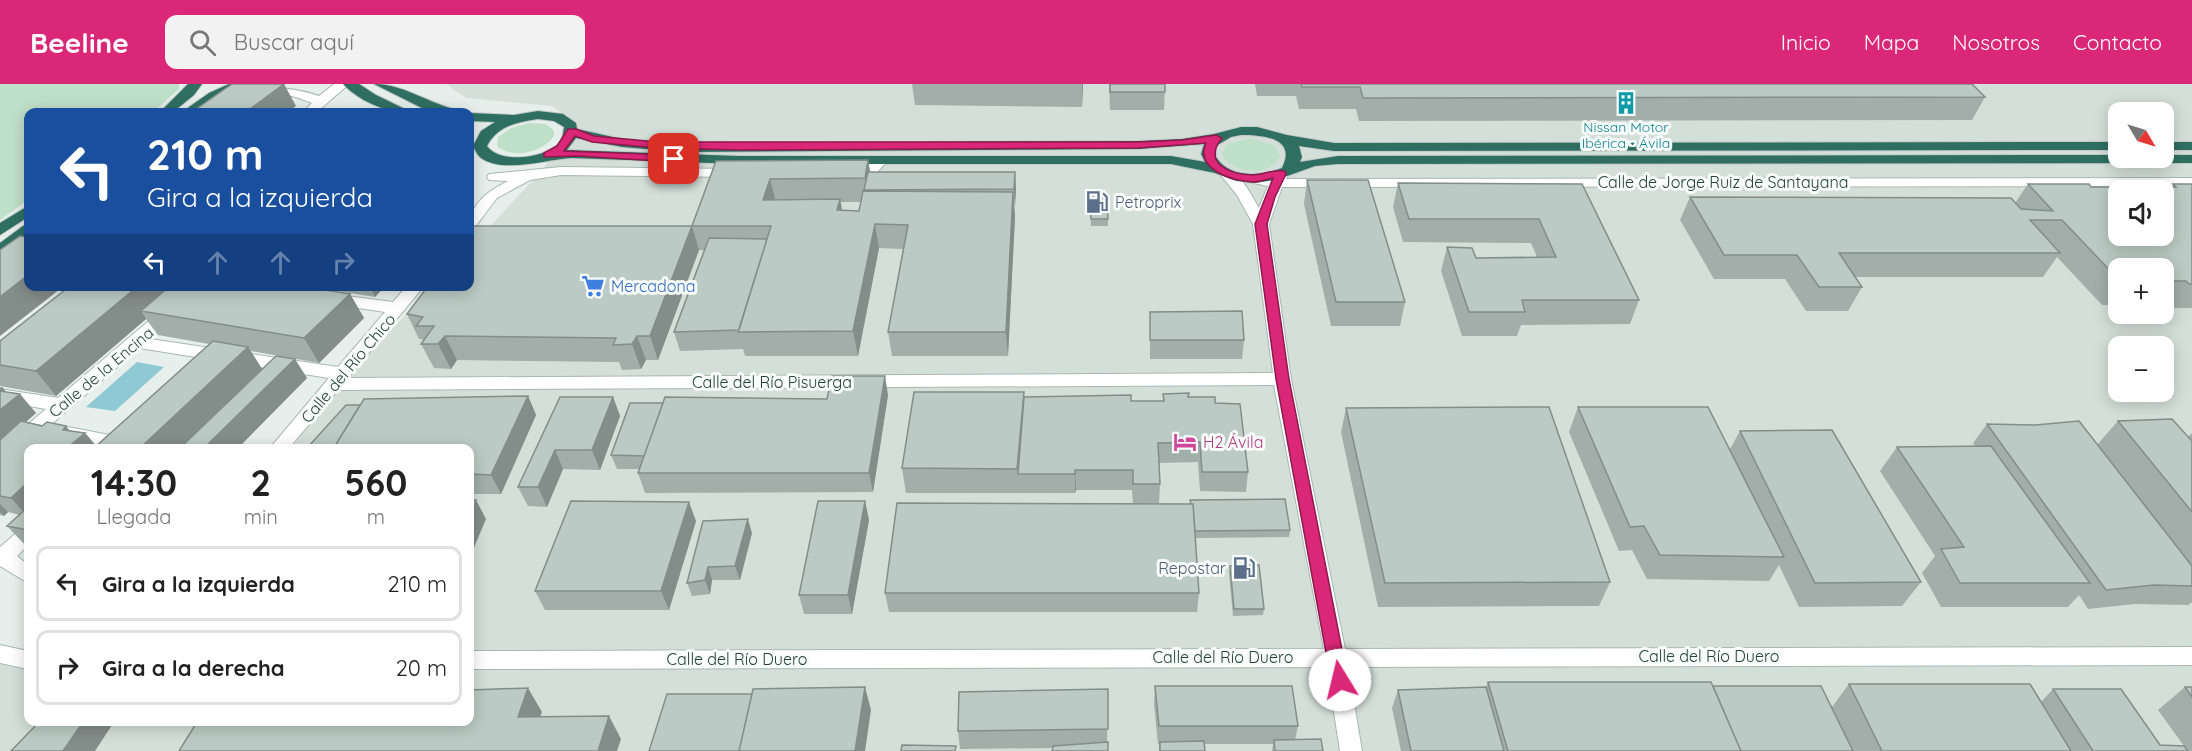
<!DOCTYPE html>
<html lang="es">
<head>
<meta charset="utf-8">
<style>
  :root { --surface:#fff; --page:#f2f2f2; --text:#222; --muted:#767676; --line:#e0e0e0; --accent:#db2777 }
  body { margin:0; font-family:Quicksand,sans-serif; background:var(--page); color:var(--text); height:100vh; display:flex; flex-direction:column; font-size:22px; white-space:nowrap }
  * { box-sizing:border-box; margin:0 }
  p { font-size:20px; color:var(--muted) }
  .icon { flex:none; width:33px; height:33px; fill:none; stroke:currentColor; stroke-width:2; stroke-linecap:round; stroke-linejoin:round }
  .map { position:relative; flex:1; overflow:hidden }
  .drawer { position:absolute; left:24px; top:360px; width:450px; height:282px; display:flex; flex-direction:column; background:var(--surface); border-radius:12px; box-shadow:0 3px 15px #0003 }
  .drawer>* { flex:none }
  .hud { position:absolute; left:24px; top:24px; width:450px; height:183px; border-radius:12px; box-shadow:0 3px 15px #0003; background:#1a4fa0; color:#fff; overflow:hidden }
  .needle { width:39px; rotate:128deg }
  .buttons { position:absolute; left:2108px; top:18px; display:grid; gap:12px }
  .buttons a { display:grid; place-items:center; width:66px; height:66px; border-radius:12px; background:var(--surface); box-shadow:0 3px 15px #0003; font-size:30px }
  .pin { position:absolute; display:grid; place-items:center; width:51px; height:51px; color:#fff; margin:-26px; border-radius:12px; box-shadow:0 3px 9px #0006 }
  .me { position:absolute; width:66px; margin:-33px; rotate:351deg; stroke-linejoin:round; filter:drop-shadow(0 0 4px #0008) }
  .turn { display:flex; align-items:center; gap:21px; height:126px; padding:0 24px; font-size:27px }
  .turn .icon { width:78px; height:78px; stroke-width:2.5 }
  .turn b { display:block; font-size:42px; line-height:51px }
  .lanes { display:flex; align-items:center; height:57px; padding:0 24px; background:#0003; justify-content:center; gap:30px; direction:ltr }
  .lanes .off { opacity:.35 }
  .eta { display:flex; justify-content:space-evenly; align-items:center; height:102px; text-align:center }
  .eta b { font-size:36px; font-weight:800; line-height:42px }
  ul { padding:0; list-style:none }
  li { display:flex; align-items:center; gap:18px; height:75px; margin:0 12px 9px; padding:0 12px; border:3px solid var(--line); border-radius:12px }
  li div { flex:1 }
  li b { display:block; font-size:22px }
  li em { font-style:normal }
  header { display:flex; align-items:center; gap:36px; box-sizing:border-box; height:84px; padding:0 30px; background:var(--accent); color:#fff }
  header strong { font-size:28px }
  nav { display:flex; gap:33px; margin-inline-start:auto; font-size:21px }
  .search { width:420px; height:54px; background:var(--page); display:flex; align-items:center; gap:15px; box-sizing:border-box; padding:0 21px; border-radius:12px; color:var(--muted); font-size:22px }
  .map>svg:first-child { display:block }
</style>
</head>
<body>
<header>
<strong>Beeline</strong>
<div class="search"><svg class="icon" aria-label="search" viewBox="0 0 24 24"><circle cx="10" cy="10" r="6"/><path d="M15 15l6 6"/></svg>Buscar aquí</div>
<nav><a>Inicio</a><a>Mapa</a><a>Nosotros</a><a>Contacto</a></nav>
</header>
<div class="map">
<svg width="2192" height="667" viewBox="0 0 2192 667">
  <rect width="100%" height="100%" fill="#e6efeb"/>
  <path fill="#d4dfda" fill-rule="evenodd" d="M 446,0 L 2192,0 L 2192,667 L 0,667 L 0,577 L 28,582 L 28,638 L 470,638 L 470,364 L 291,364 L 367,271 L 432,203 L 470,202 L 470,163 L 538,91 L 577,41 L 552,22 L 466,14 ZM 2118,28 L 2163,28 L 2163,74 L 2118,74 ZM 2118,106 L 2163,106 L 2163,152 L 2118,152 ZM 2118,184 L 2163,184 L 2163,230 L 2118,230 ZM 2118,262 L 2163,262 L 2163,308 L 2118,308 Z"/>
  <path fill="#bfe0c8" d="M 0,0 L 179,0 L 179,5 L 153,28 L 28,28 L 28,116 L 0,136 Z
    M 529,39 L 546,40 L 554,47 L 554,52 C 543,68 513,76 497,62 L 498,53 L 511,44 Z
    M 1251,54 L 1275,62 L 1280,72 C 1271,94 1231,90 1222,70 L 1227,60 Z"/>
  <path fill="#8ec9d4" d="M 137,278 L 164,283 L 115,327 L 86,323 Z"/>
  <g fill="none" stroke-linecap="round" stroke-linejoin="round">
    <g stroke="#a8b8b2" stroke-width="2">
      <path id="minor" d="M 334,0 L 349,0 L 317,28 L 303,28 L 312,19 C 304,16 295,12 286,11 C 276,10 264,14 256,8 C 271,0 303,6 319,12 Z
        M 881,72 L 888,76 L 872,94 L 849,94 L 842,90 L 849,86 L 863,86 L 876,73 Z
        M 561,83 L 734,85 L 741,89 L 734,93 L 561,91 L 530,96 L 497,114 L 475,143 L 470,144 C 470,119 487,108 508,97 L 489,96 L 487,93 L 489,90 Z
        M 1226,85 C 1240,88 1252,112 1259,124 L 1268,102 L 1249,98 L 1247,95 L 1254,91 L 1272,94 L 1276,87 L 1281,86 L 1288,90 L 1286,95 L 2192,94 L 2192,102 L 1282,103 L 1269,140 L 1291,295 L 1345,565 L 2192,563 L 2192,581 L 1348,583 L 1362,667 L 1340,667 L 1327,583 L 470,585 L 470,567 L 1324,565 L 1274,301 L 338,306 L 289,364 L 270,364 L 329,294 L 139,264 L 7,379 L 0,381 L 0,364 L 46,325 L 0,317 L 0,305 L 58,314 L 190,202 L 209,202 L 150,255 L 338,283 L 385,228 L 325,219 L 323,215 L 325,211 L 331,210 L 393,218 L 407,202 L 424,202 L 348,294 L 1273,289 L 1253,140 L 1237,111 L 1219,89 Z
        M 68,343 L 125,354 L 132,356 L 134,361 L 132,364 L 109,364 L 62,355 L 59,350 L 62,345 Z
        M 28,442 L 28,461 L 17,472 L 28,481 L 28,499 L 0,482 L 0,463 L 21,445 Z
        M 0,561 L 28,567 L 28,585 L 0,579 Z"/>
    </g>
    <g stroke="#c2cac8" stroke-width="2">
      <path id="highway" d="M 188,0 L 202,0 L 194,11 L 173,28 L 160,28 Z
        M 229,0 L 246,0 L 197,28 L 182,28 L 209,9 Z
        M 343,0 L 359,0 L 376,11 L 411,28 C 388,30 359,17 343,0 Z
        M 374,0 C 403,0 426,18 454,25 L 456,28 L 430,28 Z
        M 538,27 L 563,30 L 576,39 L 577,45 L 622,55 L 681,59 L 1139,57 L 1182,55 L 1214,50 L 1241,43 L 1257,43 L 1287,51 L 1334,59 L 2118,58 L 2118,66 L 1334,67 L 1299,62 L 1302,73 L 1300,78 L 1338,72 L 2118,71 L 2118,74 L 2163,74 L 2163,71 L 2192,71 L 2192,79 L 1338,80 L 1315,82 L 1276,96 L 1255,99 L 1236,97 L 1215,89 L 1171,80 L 739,80 L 572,74 C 547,75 504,90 481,74 C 478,72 475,66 473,62 L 481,47 L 495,38 L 470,37 L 470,29 L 514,31 ZM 538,35 L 554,37 L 564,43 C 563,48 563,53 561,57 C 548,74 500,81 487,62 C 497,42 517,38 538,35 ZM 1241,51 C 1264,51 1297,54 1282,84 C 1261,92 1230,95 1216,73 L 1216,62 L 1231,53 ZM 576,54 L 622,63 L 681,68 L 1139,65 L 1204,60 L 1201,70 L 1205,78 L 1171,72 L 739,72 L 567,66 Z
        M 2163,58 L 2192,58 L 2192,66 L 2163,66 Z
        M 28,122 L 28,133 L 0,151 L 0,139 Z
        M 28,140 L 28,152 L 5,169 L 0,171 L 0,159 L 23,142 Z"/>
    </g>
    <use href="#minor" fill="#fff" fill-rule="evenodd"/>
    <use href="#highway" fill="#2f6f62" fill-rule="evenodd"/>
  </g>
  <path fill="#a1aea9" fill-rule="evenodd" d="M 912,0 L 1083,0 L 1082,23 L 915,21 Z
    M 1109,0 L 1165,0 L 1164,26 L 1110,26 Z
    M 1255,0 L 1972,0 L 1985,13 L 1972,36 L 1359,37 L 1356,25 L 1299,25 L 1296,12 L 1257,12 Z
    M 868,76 L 870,88 L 1015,88 L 1016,106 L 1014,124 L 1015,132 L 1008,272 L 892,272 L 888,248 L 903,165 L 879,164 L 858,272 L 745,272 L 743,265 L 680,267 L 674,248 L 704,166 L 699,166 L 658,276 L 646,276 L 641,285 L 622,286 L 619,278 L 457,276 L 451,285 L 434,284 L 421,260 L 423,257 L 422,255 L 419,255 L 407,230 L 692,142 L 716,77 ZM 841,118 L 861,118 L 859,127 L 842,127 Z
    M 1307,96 L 1405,218 L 1400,242 L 1331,242 L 1304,120 Z
    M 1398,99 L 1582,100 L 1639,216 L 1630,240 L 1521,241 L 1517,252 L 1462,252 L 1441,187 L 1447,163 L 1476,174 L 1537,173 L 1531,159 L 1403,158 L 1393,123 Z
    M 2028,100 L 2091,103 L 2171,103 L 2173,100 L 2192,100 L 2192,224 L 2169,224 L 2167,221 L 2163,221 L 2163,184 L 2118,184 L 2118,221 L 2102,221 L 2057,173 L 2043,193 L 1855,193 L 1862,203 L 1848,227 L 1806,227 L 1785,195 L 1714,195 L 1680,136 L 1690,113 L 2015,119 Z
    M 1090,110 L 1107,110 L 1108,142 L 1091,142 Z
    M 70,202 L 350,210 L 364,234 L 319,279 L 251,267 L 262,285 L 307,294 L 238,364 L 28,364 L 28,464 L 7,442 L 20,431 L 8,428 L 4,432 L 0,431 L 0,303 L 2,303 L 6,308 L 36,329 L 26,338 L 85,349 L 96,362 L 209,260 L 158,251 L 146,235 L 56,312 L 0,302 L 0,257 Z
    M 306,202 L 385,202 L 375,213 Z
    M 1150,228 L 1244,256 L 1242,275 L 1150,275 Z
    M 1189,309 L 1188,313 L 1215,319 L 1248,388 L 1246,408 L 1200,407 L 1198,378 L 1159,379 L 1160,400 L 1159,419 L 1133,419 L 1132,406 L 1076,406 L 1075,409 L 906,409 L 902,384 L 1024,313 L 1131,317 L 1163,317 L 1163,310 Z
    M 888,311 L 873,408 L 645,409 L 638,389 L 639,385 L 617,385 L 611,371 L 663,319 L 827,315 Z
    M 528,312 L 536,331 L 501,410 L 470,410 L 470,364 L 307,364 L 360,321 Z
    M 560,313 L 613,313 L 620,332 L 600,386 L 563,385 L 547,423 L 528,422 L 518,403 Z
    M 1578,323 L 1730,365 L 1740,347 L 1921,498 L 1902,522 L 1799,523 L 1779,481 L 1769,497 L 1647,495 L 1632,466 L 1619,467 L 1569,348 Z
    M 1346,324 L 1610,498 L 1599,522 L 1378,523 L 1341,348 Z
    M 2118,337 L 2188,353 L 2192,349 L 2192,482 L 2097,361 Z
    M 1987,340 L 2192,482 L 2192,518 L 2188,521 L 2135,520 L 2088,525 L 2079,511 L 2068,523 L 1941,523 L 1922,489 L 1935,472 L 1880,387 L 1897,363 L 1975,362 L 1973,359 Z
    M 1190,416 L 1290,446 L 1289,453 L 1195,454 L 1199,509 L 1197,528 L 889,528 L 885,509 L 1190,420 Z
    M 865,417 L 869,436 L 852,530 L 804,530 L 799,511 Z
    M 696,437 L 669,526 L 545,526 L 535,507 Z
    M 752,449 L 740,496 L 712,496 L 710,510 L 692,512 L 687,499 Z
    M 1230,482 L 1264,525 L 1263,531 L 1233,532 L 1229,489 Z
    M 1488,598 L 1713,602 L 1832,623 L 1849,600 L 2041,618 L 2053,605 L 2160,661 L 2184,662 L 2158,626 L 2185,603 L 2192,603 L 2192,667 L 1401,667 L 1392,624 L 1398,606 L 1486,603 Z
    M 1155,602 L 1298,642 L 1295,656 L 1323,667 L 1272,667 L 1273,660 L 1204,660 L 1205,667 L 1159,667 L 1159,660 L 1158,660 L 1154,620 Z
    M 1108,605 L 1107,658 L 1052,664 L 960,665 L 958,647 Z"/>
  <path fill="#838d89" d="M 284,0 L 296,22 L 288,28 L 246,28 Z
    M 1082,0 L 1083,0 L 1082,23 Z
    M 868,76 L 872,99 L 867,106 L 865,94 Z
    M 1015,88 L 1016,106 L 1015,124 L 1014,105 Z
    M 770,95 L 776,118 L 763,116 Z
    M 1013,108 L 1015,132 L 1008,272 L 1006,248 Z
    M 840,115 L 844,139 L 837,126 Z
    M 875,140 L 879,164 L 858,272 L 853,247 Z
    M 692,142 L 699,166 L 658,276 L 650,252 Z
    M 28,191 L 28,202 L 64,202 L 0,252 L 0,213 Z
    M 138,202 L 184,202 L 141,227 L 146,235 L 56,312 L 36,287 Z
    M 370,202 L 385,202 L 375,213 Z
    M 350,210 L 364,234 L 319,279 L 304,254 Z
    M 445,252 L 457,276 L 451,285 L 438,260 Z
    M 637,252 L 646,276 L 641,285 L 632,260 Z
    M 248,263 L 264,288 L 185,364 L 140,364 Z
    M 295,275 L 307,294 L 238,364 L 204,364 Z
    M 885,292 L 888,311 L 873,408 L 869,389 Z
    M 2,303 L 13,316 L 20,310 L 36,329 L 0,360 L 0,305 Z
    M 528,312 L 536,331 L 501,410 L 491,391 Z
    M 613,313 L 620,332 L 600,386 L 592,366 Z
    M 66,342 L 77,356 L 85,349 L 98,364 L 67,364 L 63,346 Z
    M 555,366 L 563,385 L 547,423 L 538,403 Z
    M 1075,386 L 1076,406 L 1075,409 Z
    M 28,398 L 28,433 L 11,414 Z
    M 476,416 L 486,435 L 470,473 L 470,430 Z
    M 865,417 L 869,436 L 852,530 L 848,511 Z
    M 689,418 L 696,437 L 669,526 L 661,507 Z
    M 0,420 L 8,428 L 4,432 L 0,428 Z
    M 748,435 L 752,449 L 740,496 L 735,482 Z
    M 708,483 L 712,496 L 710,510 L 705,496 Z
    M 865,603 L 871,626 L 865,667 L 855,667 Z
    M 528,604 L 542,628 L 532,656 L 518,633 Z
    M 609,632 L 621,655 L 617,667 L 598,667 Z
    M 83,638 L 114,638 L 95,667 L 63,667 Z"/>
  <path fill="#bbcac4" stroke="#838d89" stroke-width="1.5" fill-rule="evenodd" d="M 232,0 L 284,0 L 246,28 L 192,28 Z
    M 1110,0 L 1165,0 L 1165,8 L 1110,8 Z
    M 1301,0 L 1972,0 L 1985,13 L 1363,14 L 1360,3 L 1302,3 Z
    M 868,76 L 865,94 L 770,95 L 763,116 L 840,115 L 837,126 L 859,127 L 863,107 L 1013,108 L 1006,248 L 888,248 L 908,141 L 875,140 L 853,247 L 738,248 L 771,142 L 692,142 L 716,77 Z
    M 868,88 L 1015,88 L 1014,105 L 864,106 Z
    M 1307,96 L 1368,96 L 1405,218 L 1336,218 Z
    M 1398,99 L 1582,100 L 1639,216 L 1522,216 L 1525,228 L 1469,228 L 1447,163 L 1472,164 L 1476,174 L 1556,173 L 1539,135 L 1409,135 Z
    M 2028,100 L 2089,100 L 2091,103 L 2176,103 L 2173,100 L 2192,100 L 2192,200 L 2189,200 L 2186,197 L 2163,197 L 2163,184 L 2118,184 L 2118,195 L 2062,136 L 2030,136 L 2060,169 L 1839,169 L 1862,203 L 1819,203 L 1797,171 L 1724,171 L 1690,113 L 2011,114 L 2021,125 L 2053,127 ZM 2118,106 L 2163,106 L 2163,152 L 2118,152 Z
    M 1090,110 L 1107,110 L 1108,135 L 1091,135 Z
    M 473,142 L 692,142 L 650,252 L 637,252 L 632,260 L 613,261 L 616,254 L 445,252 L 438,260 L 421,260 L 434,242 L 416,242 L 423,233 L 407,230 L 428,202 L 470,202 L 470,147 Z
    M 20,152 L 28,153 L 28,191 L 0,213 L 0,166 Z
    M 709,154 L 767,155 L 739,246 L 674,248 Z
    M 70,202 L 138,202 L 36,287 L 0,281 L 0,257 Z
    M 170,202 L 301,202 L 350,210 L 304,254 L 141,227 Z
    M 1242,227 L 1244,256 L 1150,256 L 1150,228 Z
    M 213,257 L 248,263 L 140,364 L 94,364 Z
    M 276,272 L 295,275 L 204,364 L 180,364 Z
    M 832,292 L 885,292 L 869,389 L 638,389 L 665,313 L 827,315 Z
    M 0,307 L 20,310 L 0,326 Z
    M 914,308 L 1024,308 L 1017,385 L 902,384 Z
    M 1189,309 L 1188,313 L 1215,313 L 1215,319 L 1240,320 L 1248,388 L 1202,388 L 1200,358 L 1158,359 L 1160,400 L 1133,400 L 1133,386 L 1075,386 L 1075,390 L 1018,390 L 1024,313 L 1131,311 L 1131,317 L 1164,317 L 1163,310 Z
    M 528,312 L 491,391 L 470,390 L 470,364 L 372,364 L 374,362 L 335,362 L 364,315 Z
    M 560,313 L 613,313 L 592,366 L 555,366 L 538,403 L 518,403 Z
    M 630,319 L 663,319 L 644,372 L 611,371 Z
    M 346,321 L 360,321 L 335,362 L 337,364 L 307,364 Z
    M 1549,323 L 1610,498 L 1385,499 L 1346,324 Z
    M 1578,323 L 1708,323 L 1784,473 L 1660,471 L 1644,442 L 1630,443 Z
    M 2172,335 L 2192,357 L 2192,428 L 2118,337 Z
    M 21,337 L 42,342 L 47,338 L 66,342 L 63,346 L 85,349 L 67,364 L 28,364 L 28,398 L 11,414 L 0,412 L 0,356 Z
    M 2079,337 L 2192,482 L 2192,502 L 2154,501 L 2106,506 L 1987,340 L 2035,341 Z
    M 1832,346 L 1921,498 L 1815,499 L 1740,347 Z
    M 1991,362 L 2090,499 L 1960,499 L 1941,465 L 1964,463 L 1897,363 Z
    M 1285,415 L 1290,446 L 1195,447 L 1193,420 L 1191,420 L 1190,416 Z
    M 470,416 L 476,416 L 470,430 Z
    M 571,417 L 689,418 L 661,507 L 535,507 Z
    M 818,417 L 865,417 L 848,511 L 799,511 Z
    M 897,419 L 1193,420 L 1199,509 L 885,509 Z
    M 28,423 L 28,446 L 7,442 Z
    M 748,435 L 735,482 L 708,483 L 705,496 L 687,499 L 703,437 Z
    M 1259,481 L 1264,525 L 1234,525 L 1230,482 Z
    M 1488,598 L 1711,598 L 1741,667 L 1508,667 Z
    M 1849,600 L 2030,600 L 2071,667 L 1882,667 Z
    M 1155,602 L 1292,602 L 1298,642 L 1159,642 Z
    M 1713,602 L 1821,602 L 1853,667 L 1741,667 Z
    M 865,603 L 855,667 L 739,667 L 753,605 Z
    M 1486,603 L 1504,667 L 1411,667 L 1398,606 Z
    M 2185,603 L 2192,603 L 2192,613 Z
    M 528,604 L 518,633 L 609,632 L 598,667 L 179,667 L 197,638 L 470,638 L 470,606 Z
    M 1108,605 L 1108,645 L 958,647 L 959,608 Z
    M 2053,605 L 2121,605 L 2160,661 L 2184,662 L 2188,667 L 2093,667 Z
    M 667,610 L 752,610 L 739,667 L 649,667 Z
    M 39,638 L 83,638 L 63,667 L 11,667 Z
    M 1321,655 L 1323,667 L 1275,667 L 1274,656 Z
    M 1204,657 L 1205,667 L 1160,667 L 1160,658 Z
    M 1108,658 L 1108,667 L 1052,667 L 1053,662 Z
    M 902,661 L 956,662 L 955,667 L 901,667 Z"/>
  <path fill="#db2777" stroke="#8e194d" stroke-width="1.5" d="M 568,45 L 576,45 L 594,52 L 657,58 L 1138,58 L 1182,56 L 1216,51 L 1222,54 C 1202,79 1229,90 1252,91 C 1263,91 1274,85 1285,87 L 1286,90 L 1275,113 L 1267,140 L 1289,295 L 1348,596 L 1345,601 L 1340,603 L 1334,601 L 1331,596 L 1276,295 L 1255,140 L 1273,94 C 1267,95 1260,98 1254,98 C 1233,98 1194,85 1206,59 L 1138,64 L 741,66 L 657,64 L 592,58 L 575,52 L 564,67 L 674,71 L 679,75 L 674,78 L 579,72 L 544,73 L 544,69 L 557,62 Z"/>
  <defs>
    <g id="building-bare" transform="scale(1.8)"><path d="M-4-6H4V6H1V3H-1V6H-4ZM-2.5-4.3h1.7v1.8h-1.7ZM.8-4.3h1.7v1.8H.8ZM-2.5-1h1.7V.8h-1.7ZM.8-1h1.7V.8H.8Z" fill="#0f9aa8" stroke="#f7fbf9" stroke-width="2.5" paint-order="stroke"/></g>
    <g id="fuel-bare" transform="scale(1.8)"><path d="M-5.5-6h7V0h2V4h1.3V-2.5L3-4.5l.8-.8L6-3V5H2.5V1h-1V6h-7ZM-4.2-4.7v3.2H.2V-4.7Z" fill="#5c6f8a" stroke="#f7fbf9" stroke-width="2.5" paint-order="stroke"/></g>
    <g id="supermarket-bare" transform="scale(1.8)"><path d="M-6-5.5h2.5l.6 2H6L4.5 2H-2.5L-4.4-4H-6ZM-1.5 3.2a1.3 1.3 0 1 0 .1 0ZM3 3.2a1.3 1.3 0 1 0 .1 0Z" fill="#3f7fe0" stroke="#f7fbf9" stroke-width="2.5" paint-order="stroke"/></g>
    <g id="hotel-bare" transform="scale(1.8)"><path d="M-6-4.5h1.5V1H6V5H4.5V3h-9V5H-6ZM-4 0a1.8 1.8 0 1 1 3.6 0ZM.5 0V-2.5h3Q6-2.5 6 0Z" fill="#d1479c" stroke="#f7fbf9" stroke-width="2.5" paint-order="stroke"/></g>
  </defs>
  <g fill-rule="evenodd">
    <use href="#building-bare" x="1626" y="19"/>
    <use href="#fuel-bare" x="1097" y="118"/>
    <use href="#supermarket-bare" x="593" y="202"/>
    <use href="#hotel-bare" x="1185" y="358"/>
    <use href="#fuel-bare" x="1244" y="484"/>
  </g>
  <g text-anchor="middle" stroke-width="6" stroke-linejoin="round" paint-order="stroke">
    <g font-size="14" fill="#0d838f" stroke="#f7fbf9">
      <text x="1626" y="48">Nissan Motor<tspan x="1626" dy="16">Ibérica - Ávila</tspan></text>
    </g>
    <g font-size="16" fill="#24423a" stroke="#f7fbf9">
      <text x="1723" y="104">Calle de Jorge Ruiz de Santayana</text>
      <text transform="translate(348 284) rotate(-50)" y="6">Calle del Río Chico</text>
      <text transform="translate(101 288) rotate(-40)" y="6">Calle de la Encina</text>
      <text x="772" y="304">Calle del Río Pisuerga</text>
      <text x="1709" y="578">Calle del Río Duero</text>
      <text x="1223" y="579">Calle del Río Duero</text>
      <text x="737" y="581">Calle del Río Duero</text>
    </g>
    <g font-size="16" fill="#4e5e75" stroke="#f7fbf9" text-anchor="start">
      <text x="1115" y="124">Petroprix</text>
      <text x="1226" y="490" text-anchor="end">Repostar</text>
    </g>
    <g font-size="16" fill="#366cbe" stroke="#f7fbf9" text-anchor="start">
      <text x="611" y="208">Mercadona</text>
    </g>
    <g font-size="16" fill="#b23c85" stroke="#f7fbf9" text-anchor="start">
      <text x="1203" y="364">H2 Ávila</text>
    </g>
  </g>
</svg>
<div class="buttons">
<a><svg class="needle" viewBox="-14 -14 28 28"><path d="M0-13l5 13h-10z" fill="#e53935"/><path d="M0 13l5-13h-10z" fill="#767676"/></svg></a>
<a><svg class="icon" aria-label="sound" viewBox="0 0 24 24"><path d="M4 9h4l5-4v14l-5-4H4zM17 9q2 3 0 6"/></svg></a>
<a>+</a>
<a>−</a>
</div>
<div class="pin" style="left:674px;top:75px;background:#d93025"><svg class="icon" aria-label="arrive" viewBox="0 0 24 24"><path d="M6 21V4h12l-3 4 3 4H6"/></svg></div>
<svg class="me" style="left:1340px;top:596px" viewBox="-20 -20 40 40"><circle r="19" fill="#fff"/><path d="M0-13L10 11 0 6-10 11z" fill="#db2777"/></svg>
<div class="hud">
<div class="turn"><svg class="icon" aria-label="left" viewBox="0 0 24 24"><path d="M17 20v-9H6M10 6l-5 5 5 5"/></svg><div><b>210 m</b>Gira a la izquierda</div></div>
<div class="lanes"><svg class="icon" aria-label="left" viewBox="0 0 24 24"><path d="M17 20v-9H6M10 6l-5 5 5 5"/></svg><svg class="icon off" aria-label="ahead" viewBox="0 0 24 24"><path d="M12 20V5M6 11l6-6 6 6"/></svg><svg class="icon off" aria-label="ahead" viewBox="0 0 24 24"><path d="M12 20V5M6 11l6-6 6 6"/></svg><svg class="icon off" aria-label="right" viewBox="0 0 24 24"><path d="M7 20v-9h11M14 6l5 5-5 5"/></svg></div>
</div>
<section class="drawer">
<div class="eta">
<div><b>14:30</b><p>Llegada</p></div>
<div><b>2</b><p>min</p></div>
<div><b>560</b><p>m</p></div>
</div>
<ul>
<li><svg class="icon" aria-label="left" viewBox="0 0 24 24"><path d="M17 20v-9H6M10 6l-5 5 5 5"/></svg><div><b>Gira a la izquierda</b></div><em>210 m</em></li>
<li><svg class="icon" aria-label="right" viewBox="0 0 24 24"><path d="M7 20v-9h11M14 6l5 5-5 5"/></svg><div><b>Gira a la derecha</b></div><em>20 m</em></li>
</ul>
</section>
</div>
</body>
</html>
